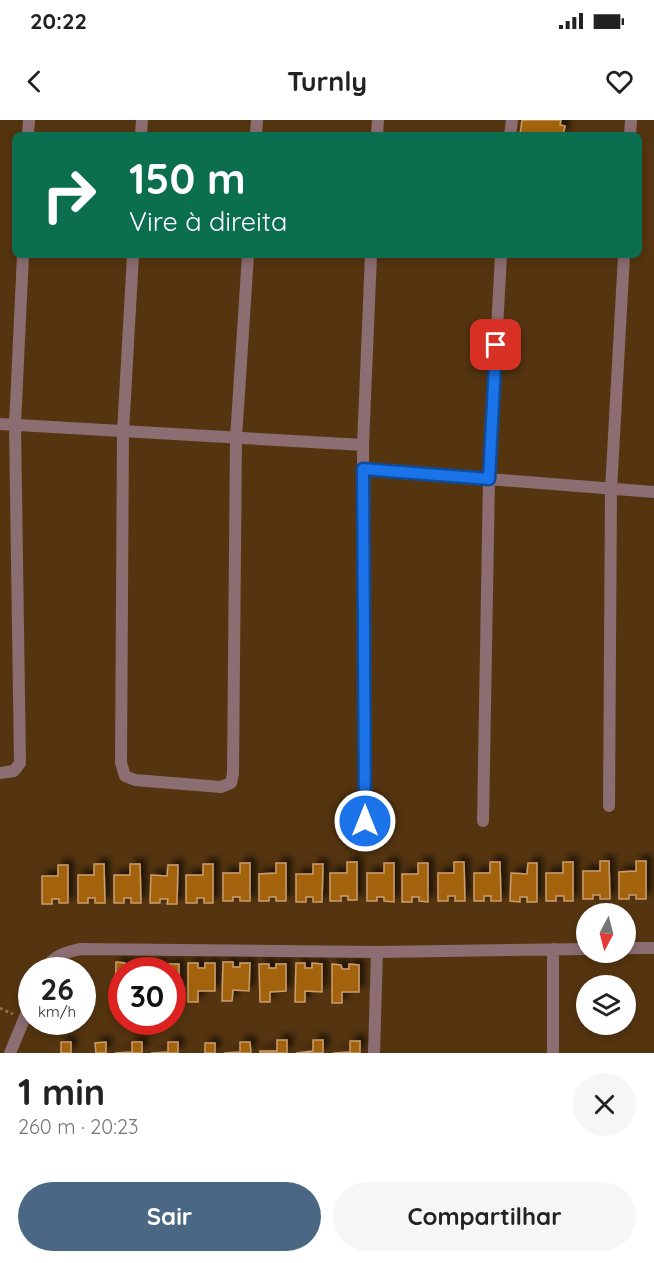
<!DOCTYPE html>
<html lang="pt">
<head>
<meta charset="utf-8">
<style>
  :root { --surface:#fff; --page:#f6f6f6; --text:#222; --muted:#767676; --accent:#4a6883 }
  body { margin:0; font-family:Quicksand,sans-serif; background:var(--page); color:var(--text); height:100vh; display:flex; flex-direction:column; font-size:22px; white-space:nowrap }
  * { box-sizing:border-box; margin:0 }
  p { font-size:20px; color:var(--muted) }
  .icon { flex:none; width:33px; height:33px; fill:none; stroke:currentColor; stroke-width:2; stroke-linecap:round; stroke-linejoin:round }
  .map { position:relative; height:933px; overflow:hidden }
  .drawer { display:flex; flex-direction:column; background:var(--surface); flex:1 }
  .drawer>* { flex:none }
  .banner { position:absolute; left:12px; top:12px; width:630px; height:126px; border-radius:9px; box-shadow:0 3px 9px #0003; background:#0b6e4f; color:#fff; overflow:hidden }
  .needle { width:39px; rotate:187deg }
  .tools { position:absolute; left:576px; top:783px; display:grid; gap:12px }
  .tools a { display:grid; place-items:center; width:60px; height:60px; border-radius:50%; background:var(--surface); box-shadow:0 3px 9px #0003; font-size:30px }
  .speed { position:absolute; left:18px; top:837px; display:flex; gap:12px; font-size:30px; font-weight:700; text-align:center }
  .speed>* { display:grid; place-content:center; width:78px; height:78px; border-radius:50%; background:var(--surface); box-shadow:0 3px 9px #0003; line-height:1 }
  .speed small { font-size:15px; font-weight:400 }
  .speed .limit { border:9px solid #d22; background:#fff; color:#111 }
  .pin { position:absolute; display:grid; place-items:center; width:51px; height:51px; color:#fff; margin:-26px; border-radius:12px; box-shadow:0 3px 9px #0006 }
  .me { position:absolute; width:66px; margin:-33px; rotate:0deg; stroke-linejoin:round; filter:drop-shadow(0 0 4px #0008) }
  .turn { display:flex; align-items:center; gap:21px; height:126px; padding:0 18px; font-size:27px }
  .turn .icon { width:78px; height:78px; stroke-width:2.5 }
  .turn b { display:block; font-size:42px; line-height:51px }
  .round { display:grid; place-items:center; flex:none; width:63px; height:63px; border-radius:32px; background:var(--page) }
  .head { display:flex; align-items:center; justify-content:space-between; height:102px; padding:0 18px }
  h1 { font-size:36px; font-weight:700; line-height:45px }
  .primary-button { display:flex; gap:12px; margin-top:auto; padding:12px 18px }
  .primary-button a { flex:1; height:69px; border-radius:36px; background:var(--accent); color:#fff; font-size:24px; font-weight:700; line-height:69px; text-align:center }
  .primary-button a+a { background:var(--page); color:var(--text) }
  .status { display:flex; justify-content:space-between; align-items:center; height:42px; padding:0 30px; background:var(--surface); direction:ltr }
  .status svg { height:16px; fill:currentColor }
  header { display:flex; justify-content:space-between; align-items:center; height:78px; padding:0 18px; background:var(--surface); font-size:27px; font-weight:700 }
  .map>svg:first-child { display:block }
</style>
</head>
<body>
<div class="status"><b>20:22</b><svg viewBox="0 0 49 12"><path d="M0 12V9h3v3zM5 12V6h3v6zM10 12V3h3v9zM15 12V0h3v12zM26 1h20v11H26zM47 4h2v5h-2z"/></svg></div>
<header><svg class="icon" aria-label="back" viewBox="0 0 24 24"><path d="M15 5l-7 7 7 7"/></svg>Turnly<svg class="icon" aria-label="heart" viewBox="0 0 24 24"><path d="M12 20l-8-8c-3-5 5-10 8-4 3-6 11-1 8 4z"/></svg></header>
<div class="map">
<svg width="654" height="933" viewBox="0 0 654 933">
  <defs>
    <filter id="shadow"><feDropShadow dx="5.5" dy="-5.5" stdDeviation="3" flood-color="#0009"/></filter>
  </defs>
  <rect width="100%" height="100%" fill="#553510"/>
  <path fill="#a36309" stroke="#cb9c6d" stroke-width="1.5" filter="url(#shadow)" d="M 522,0 L 561,0 L 560,5 L 565,6 L 563,15 L 520,15 Z
    M 600,741 L 609,741 L 610,779 L 600,779 L 600,775 L 593,775 L 593,779 L 583,779 L 583,751 L 600,751 Z
    M 636,741 L 646,741 L 646,779 L 636,779 L 636,775 L 629,775 L 629,779 L 619,779 L 619,752 L 636,751 Z
    M 347,742 L 357,742 L 357,780 L 348,780 L 348,776 L 341,776 L 341,781 L 330,781 L 330,753 L 347,753 Z
    M 454,742 L 464,742 L 465,781 L 455,781 L 455,776 L 448,776 L 448,781 L 438,781 L 438,753 L 454,753 Z
    M 490,742 L 500,742 L 501,781 L 491,781 L 491,776 L 484,776 L 484,781 L 474,781 L 474,753 L 490,753 Z
    M 563,742 L 573,742 L 573,781 L 564,781 L 564,776 L 556,776 L 556,781 L 546,781 L 546,753 L 563,753 Z
    M 240,743 L 250,743 L 250,781 L 240,781 L 240,777 L 233,777 L 233,781 L 223,781 L 223,753 L 240,753 Z
    M 276,743 L 286,743 L 286,781 L 276,781 L 276,777 L 269,777 L 269,781 L 259,781 L 259,754 L 276,753 Z
    M 384,743 L 394,743 L 394,782 L 384,781 L 384,777 L 377,777 L 377,781 L 367,781 L 367,753 L 384,753 Z
    M 418,743 L 428,743 L 428,782 L 419,781 L 419,777 L 412,777 L 412,782 L 402,782 L 402,754 L 418,754 Z
    M 528,743 L 537,743 L 537,782 L 527,782 L 527,777 L 520,777 L 520,782 L 510,781 L 511,753 L 527,754 Z
    M 94,744 L 104,744 L 105,783 L 95,783 L 95,778 L 88,778 L 88,783 L 78,783 L 78,755 L 94,755 Z
    M 130,744 L 140,744 L 141,783 L 131,783 L 131,778 L 124,778 L 124,783 L 114,783 L 114,755 L 130,755 Z
    M 203,744 L 213,744 L 213,783 L 204,783 L 204,778 L 197,778 L 197,783 L 186,783 L 186,755 L 203,755 Z
    M 313,744 L 323,744 L 322,782 L 313,782 L 313,777 L 306,777 L 306,782 L 296,782 L 296,754 L 313,754 Z
    M 58,745 L 68,745 L 68,783 L 59,783 L 59,779 L 52,779 L 52,784 L 42,784 L 42,756 L 58,756 Z
    M 168,745 L 178,745 L 177,784 L 167,784 L 168,779 L 160,779 L 160,783 L 150,783 L 151,755 L 167,756 Z
    M 116,842 L 125,843 L 125,847 L 133,847 L 133,843 L 143,843 L 143,850 L 122,850 L 122,881 L 115,881 Z
    M 223,842 L 233,842 L 233,847 L 240,847 L 240,843 L 250,843 L 249,871 L 233,870 L 232,881 L 222,881 Z
    M 188,843 L 198,843 L 198,848 L 205,848 L 205,843 L 215,843 L 215,871 L 198,871 L 198,882 L 188,882 Z
    M 296,843 L 305,843 L 305,848 L 312,848 L 312,843 L 322,844 L 322,872 L 305,871 L 305,882 L 295,882 Z
    M 152,844 L 162,844 L 162,848 L 169,848 L 169,844 L 179,844 L 179,872 L 172,872 L 172,850 L 152,850 Z
    M 259,844 L 269,844 L 269,848 L 276,848 L 276,844 L 286,844 L 286,871 L 270,872 L 270,882 L 260,882 Z
    M 332,844 L 341,845 L 342,849 L 349,849 L 349,844 L 359,845 L 359,872 L 342,872 L 342,883 L 332,883 Z
    M 277,920 L 287,920 L 287,933 L 260,933 L 260,931 L 277,931 Z
    M 313,920 L 323,920 L 323,933 L 296,933 L 313,931 Z
    M 350,921 L 360,921 L 360,933 L 333,933 L 350,932 Z
    M 61,922 L 71,922 L 71,933 L 61,933 Z
    M 106,922 L 106,933 L 96,933 L 95,923 Z
    M 132,922 L 142,922 L 142,933 L 115,933 L 132,932 Z
    M 168,922 L 178,922 L 178,933 L 151,933 L 168,932 Z
    M 240,922 L 250,922 L 251,933 L 224,933 L 240,932 Z
    M 205,923 L 215,923 L 215,933 L 205,933 Z"/>
  <g fill="none" stroke-linecap="round" stroke-linejoin="round">
    <path stroke="#8b6e4d" stroke-width="3" stroke-dasharray="3 3" stroke-linecap="butt" d="M 0,888 L 13,894"/>
    <path stroke="#8b6d72" stroke-width="12" d="M 28,15 L 29,0
      M 141,15 L 142,0
      M 256,15 L 257,0
      M 377,15 L 378,0
      M 510,15 L 512,0
      M 630,15 L 631,0
      M 133,135 L 123,312 L 121,643 L 125,656 L 135,660 L 221,667 L 231,663 L 233,654 L 236,318 L 248,135
      M 0,304 L 363,325
      M 362,349 L 654,372
      M 0,653 L 14,651 L 20,643 L 15,305 L 23,135
      M 609,686 L 611,370 L 624,135
      M 365,701 L 363,325 L 371,135
      M 483,701 L 489,359 L 501,135
      M 626,828 L 654,828
      M 553,829 L 553,933
      M 45,850 C 52,836 66,832 81,829 L 377,832 L 586,829
      M 10,933 L 32,880
      M 374,933 L 377,832"/>
  </g>
  <g fill="none" stroke-linecap="round" stroke-linejoin="round">
    <g stroke="#114b97" stroke-width="15">
      <path id="route" d="M 365,701 L 363,349 L 489,359 L 496,225"/>
    </g>
    <use href="#route" stroke="#1a73e8" stroke-width="10"/>
  </g>
</svg>
<div class="tools">
<a><svg class="needle" viewBox="-14 -14 28 28"><path d="M0-13l5 13h-10z" fill="#e53935"/><path d="M0 13l5-13h-10z" fill="#767676"/></svg></a>
<a><svg class="icon" aria-label="layers" viewBox="0 0 24 24"><path d="M12 4l9 5-9 5-9-5zM3 14l9 5 9-5"/></svg></a>
</div>
<div class="speed"><div>26<small>km/h</small></div><div class="limit">30</div></div>
<div class="pin" style="left:496px;top:225px;background:#d93025"><svg class="icon" aria-label="arrive" viewBox="0 0 24 24"><path d="M6 21V4h12l-3 4 3 4H6"/></svg></div>
<svg class="me" style="left:365px;top:701px" viewBox="-20 -20 40 40"><circle r="17" fill="#1a73e8" stroke="#fff" stroke-width="3"/><path d="M0-11L8 9 0 5-8 9z" fill="#fff"/></svg>
<div class="banner">
<div class="turn"><svg class="icon" aria-label="right" viewBox="0 0 24 24"><path d="M7 20v-9h11M14 6l5 5-5 5"/></svg><div><b>150 m</b>Vire à direita</div></div>
</div>
</div>
<section class="drawer">
<div class="head"><div><h1>1 min</h1><p>260 m · 20:23</p></div><a class="round"><svg class="icon" aria-label="close" viewBox="0 0 24 24"><path d="M6 6l12 12M18 6L6 18"/></svg></a></div>
<div class="primary-button"><a>Sair</a><a>Compartilhar</a></div>
</section>
</body>
</html>
